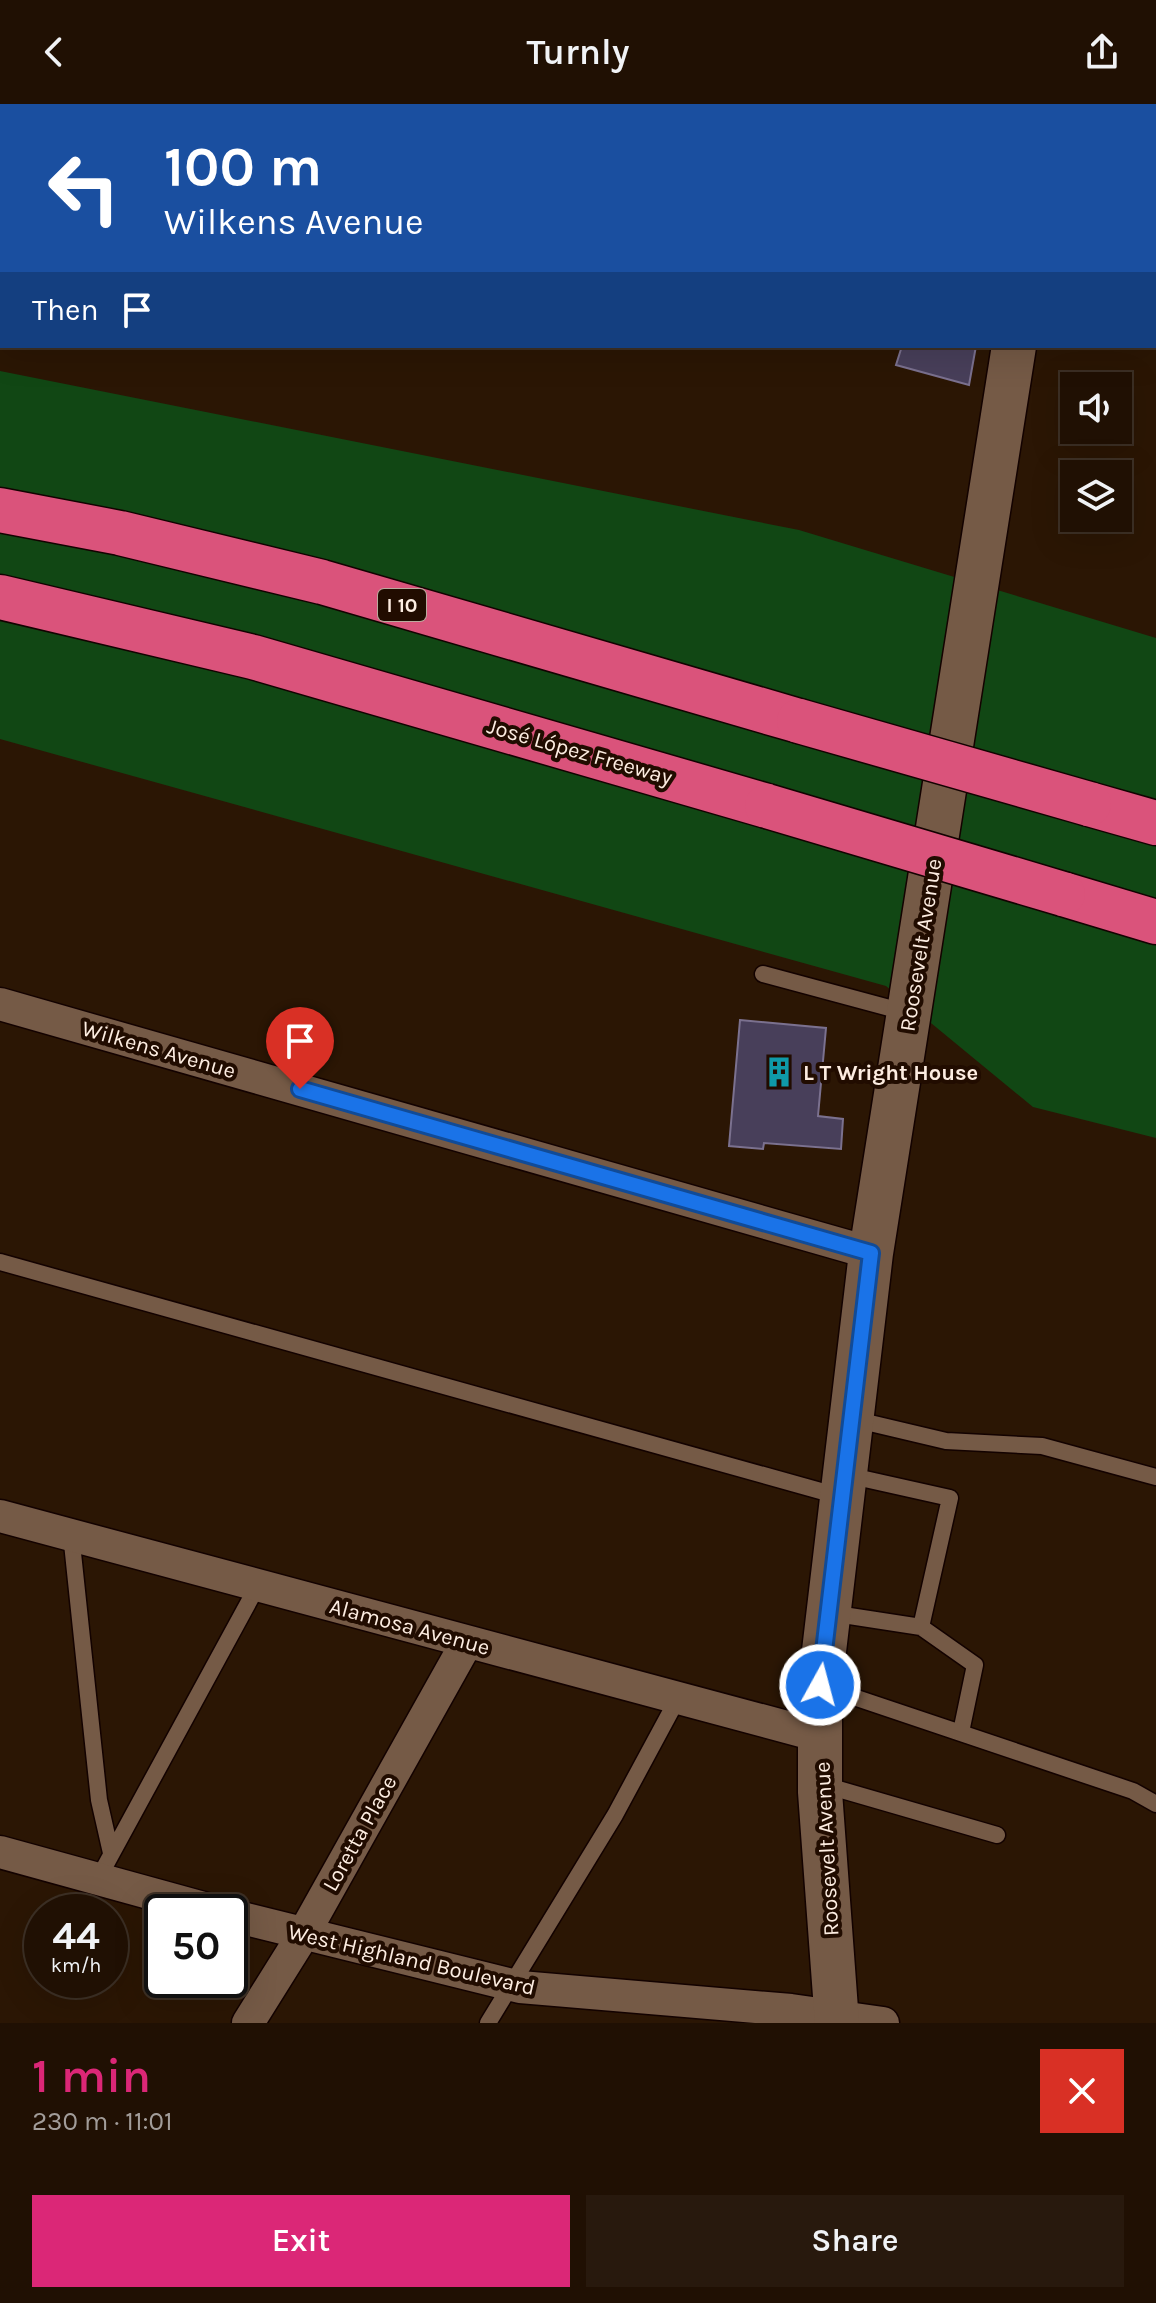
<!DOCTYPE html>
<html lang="en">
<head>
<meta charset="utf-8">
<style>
  :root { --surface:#201003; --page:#28190d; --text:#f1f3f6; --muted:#a29d9a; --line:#3d3025; --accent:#db2777 }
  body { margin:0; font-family:Karla,sans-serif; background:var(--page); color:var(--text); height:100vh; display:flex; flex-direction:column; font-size:30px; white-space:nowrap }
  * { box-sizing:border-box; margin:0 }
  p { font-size:26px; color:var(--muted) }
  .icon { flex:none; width:44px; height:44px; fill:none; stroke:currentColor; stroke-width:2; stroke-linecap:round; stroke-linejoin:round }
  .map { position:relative; height:1919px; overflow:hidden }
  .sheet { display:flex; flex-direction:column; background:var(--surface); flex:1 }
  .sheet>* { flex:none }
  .hud { position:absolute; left:0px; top:0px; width:1156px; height:244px; box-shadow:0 8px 32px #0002,0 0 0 2px var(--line); background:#1a4fa0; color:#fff; overflow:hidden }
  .fabs { position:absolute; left:1060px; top:268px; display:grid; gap:16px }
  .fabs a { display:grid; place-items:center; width:72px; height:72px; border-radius:0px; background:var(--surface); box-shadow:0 8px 32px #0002,0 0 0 2px var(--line); font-size:40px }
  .speed { position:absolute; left:24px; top:1790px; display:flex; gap:16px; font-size:40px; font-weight:700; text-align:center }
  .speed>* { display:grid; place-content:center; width:104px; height:104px; border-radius:50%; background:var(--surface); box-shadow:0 8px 32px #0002,0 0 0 2px var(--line); line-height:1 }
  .speed small { font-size:20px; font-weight:400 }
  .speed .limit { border:4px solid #111; border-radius:12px; background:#fff; color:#111 }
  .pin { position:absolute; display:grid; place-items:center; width:68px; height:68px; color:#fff; margin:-82px -34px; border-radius:50% 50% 50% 0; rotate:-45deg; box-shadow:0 0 8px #0007 }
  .pin .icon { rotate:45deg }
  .me { position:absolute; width:88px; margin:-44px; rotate:7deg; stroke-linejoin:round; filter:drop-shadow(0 0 6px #0008) }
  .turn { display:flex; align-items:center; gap:28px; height:168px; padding:0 32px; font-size:36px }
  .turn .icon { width:104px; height:104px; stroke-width:2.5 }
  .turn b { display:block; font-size:56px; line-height:68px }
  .then { display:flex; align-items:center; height:76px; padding:0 32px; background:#0003; gap:16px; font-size:30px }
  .round { display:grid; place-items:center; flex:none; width:84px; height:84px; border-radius:0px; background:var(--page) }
  .head { display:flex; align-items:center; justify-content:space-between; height:136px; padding:0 32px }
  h1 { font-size:48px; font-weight:600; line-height:60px; color:var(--accent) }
  .action { display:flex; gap:16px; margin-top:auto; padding:16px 32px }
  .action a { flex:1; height:92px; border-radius:0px; background:var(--accent); color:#fff; font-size:32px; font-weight:600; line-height:92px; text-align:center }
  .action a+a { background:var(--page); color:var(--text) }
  header { display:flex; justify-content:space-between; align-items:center; height:104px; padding:0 32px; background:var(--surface); font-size:36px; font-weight:600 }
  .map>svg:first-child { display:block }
</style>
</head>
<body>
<header><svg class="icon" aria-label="back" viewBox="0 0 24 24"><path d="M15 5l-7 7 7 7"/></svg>Turnly<svg class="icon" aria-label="share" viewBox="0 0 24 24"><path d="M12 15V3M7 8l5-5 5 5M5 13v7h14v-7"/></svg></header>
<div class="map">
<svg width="1156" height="1919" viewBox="0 0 1156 1919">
  <rect width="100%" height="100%" fill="#2b1604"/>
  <path fill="#114714" d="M 0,267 L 799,426 L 1156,534 L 1156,1034 L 1033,1003 L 886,882 L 0,635 Z"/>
  <path fill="#483f5a" stroke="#7b718f" stroke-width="2" d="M 835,0 L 982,0 L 989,2 L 842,2 Z
    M 1107,0 L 1156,0 L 1156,45 L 1154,2 Z
    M 902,242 L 976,242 L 969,281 L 896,261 Z
    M 740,916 L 826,924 L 818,1012 L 843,1015 L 841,1045 L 764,1039 L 763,1045 L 729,1042 Z"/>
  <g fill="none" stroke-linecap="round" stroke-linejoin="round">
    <g stroke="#130200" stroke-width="19">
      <path id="lane" d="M 763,870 L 908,909
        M 0,1158 L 842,1393
        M 853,1315 L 946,1337 L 1042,1342 L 1156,1373
        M 71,1430 L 99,1696 L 111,1749
        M 830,1509 L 921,1523 L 950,1394 L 847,1371
        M 921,1523 L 975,1561 L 961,1628
        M 821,1582 L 1133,1687 L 1156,1700
        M 821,1680 L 997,1731
        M 98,1775 L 258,1481
        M 488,1919 L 615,1711 L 678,1594"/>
    </g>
    <g stroke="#130200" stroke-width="35">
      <path id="street" d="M 398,0 L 404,2
        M 0,900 L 871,1149
        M 0,1412 L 820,1632
        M 0,1748 L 218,1808
        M 230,1811 L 520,1883 L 791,1906 L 883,1919
        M 248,1919 L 303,1831 L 467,1538"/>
    </g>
    <g stroke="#130200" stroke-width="47">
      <path id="secondary" d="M 1059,2 L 1060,0
        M 837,1919 L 820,1688 L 820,1581 L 871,1149 L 1014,242"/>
    </g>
    <g stroke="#130200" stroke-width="47">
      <path id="highway" d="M 0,406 L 120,429 L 322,478 L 799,617
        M 0,493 L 253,553 L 767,702
        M 1089,700 L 1156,719
        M 1063,790 L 1156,818"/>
    </g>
    <use href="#lane" stroke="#755a46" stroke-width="16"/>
    <use href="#street" stroke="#755a46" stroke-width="32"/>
    <use href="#secondary" stroke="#755a46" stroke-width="44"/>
    <use href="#highway" stroke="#da537b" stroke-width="44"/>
    <g stroke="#130200" stroke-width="47" stroke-linecap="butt">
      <path id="highway-bridge" d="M 799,617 L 1089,700
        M 767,702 L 1063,790"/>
    </g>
    <use href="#highway-bridge" stroke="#da537b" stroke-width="44"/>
  </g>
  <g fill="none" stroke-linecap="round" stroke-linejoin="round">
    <g stroke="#114b97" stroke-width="20">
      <path id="route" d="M 300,985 L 871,1149 L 820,1581"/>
    </g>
    <use href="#route" stroke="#1a73e8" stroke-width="14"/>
  </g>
  <defs>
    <g id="building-bare" transform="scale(2.4)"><path d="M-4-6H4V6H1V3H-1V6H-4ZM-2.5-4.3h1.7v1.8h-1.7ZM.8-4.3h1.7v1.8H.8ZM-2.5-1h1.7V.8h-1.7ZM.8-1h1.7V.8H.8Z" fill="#0f9aa8" stroke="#210c00" stroke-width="2.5" paint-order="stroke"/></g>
  </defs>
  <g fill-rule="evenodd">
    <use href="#building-bare" x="779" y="968"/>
  </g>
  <g text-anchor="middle" stroke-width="8" stroke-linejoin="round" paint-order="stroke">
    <rect fill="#210c00" stroke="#bbaa9e" stroke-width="2" x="378" y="485" width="48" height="32" rx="6"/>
    <g font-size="20" font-weight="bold" fill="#fdede1">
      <text x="402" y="508">I 10</text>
    </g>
    <g font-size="22" fill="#fdede1" stroke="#210c00">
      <text transform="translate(580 647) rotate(16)" y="8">José López Freeway</text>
      <text transform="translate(920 841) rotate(-81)" y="8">Roosevelt Avenue</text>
      <text transform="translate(159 945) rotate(16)" y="8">Wilkens Avenue</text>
      <text transform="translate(410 1522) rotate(15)" y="8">Alamosa Avenue</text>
      <text transform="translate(359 1729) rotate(-61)" y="8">Loretta Place</text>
      <text transform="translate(826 1745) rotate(-93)" y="8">Roosevelt Avenue</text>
      <text transform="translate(412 1855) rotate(13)" y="8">West Highland Boulevard</text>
    </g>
    <g font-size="22" font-weight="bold" fill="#fdede1" stroke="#210c00" text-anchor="start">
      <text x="803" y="976">L T Wright House</text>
    </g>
  </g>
</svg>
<div class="fabs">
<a><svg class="icon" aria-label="sound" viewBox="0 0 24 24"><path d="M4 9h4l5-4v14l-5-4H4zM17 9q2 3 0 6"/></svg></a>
<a><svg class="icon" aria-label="layers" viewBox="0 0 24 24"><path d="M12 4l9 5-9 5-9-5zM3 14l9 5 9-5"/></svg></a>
</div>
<div class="speed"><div>44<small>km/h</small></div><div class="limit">50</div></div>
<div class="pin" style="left:300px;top:985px;background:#d93025"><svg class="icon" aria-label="arrive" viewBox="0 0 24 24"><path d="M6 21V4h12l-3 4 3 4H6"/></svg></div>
<svg class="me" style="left:820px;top:1581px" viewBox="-20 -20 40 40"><circle r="17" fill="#1a73e8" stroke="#fff" stroke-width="3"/><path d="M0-11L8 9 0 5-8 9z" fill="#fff"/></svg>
<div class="hud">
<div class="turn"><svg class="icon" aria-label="left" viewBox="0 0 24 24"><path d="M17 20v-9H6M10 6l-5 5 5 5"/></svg><div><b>100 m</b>Wilkens Avenue</div></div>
<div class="then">Then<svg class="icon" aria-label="arrive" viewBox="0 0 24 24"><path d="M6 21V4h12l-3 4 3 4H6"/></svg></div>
</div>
</div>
<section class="sheet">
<div class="head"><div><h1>1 min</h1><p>230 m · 11:01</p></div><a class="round" style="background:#d93025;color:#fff"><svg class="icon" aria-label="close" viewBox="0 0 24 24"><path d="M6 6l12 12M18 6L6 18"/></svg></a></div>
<div class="action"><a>Exit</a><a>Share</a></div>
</section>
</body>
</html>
